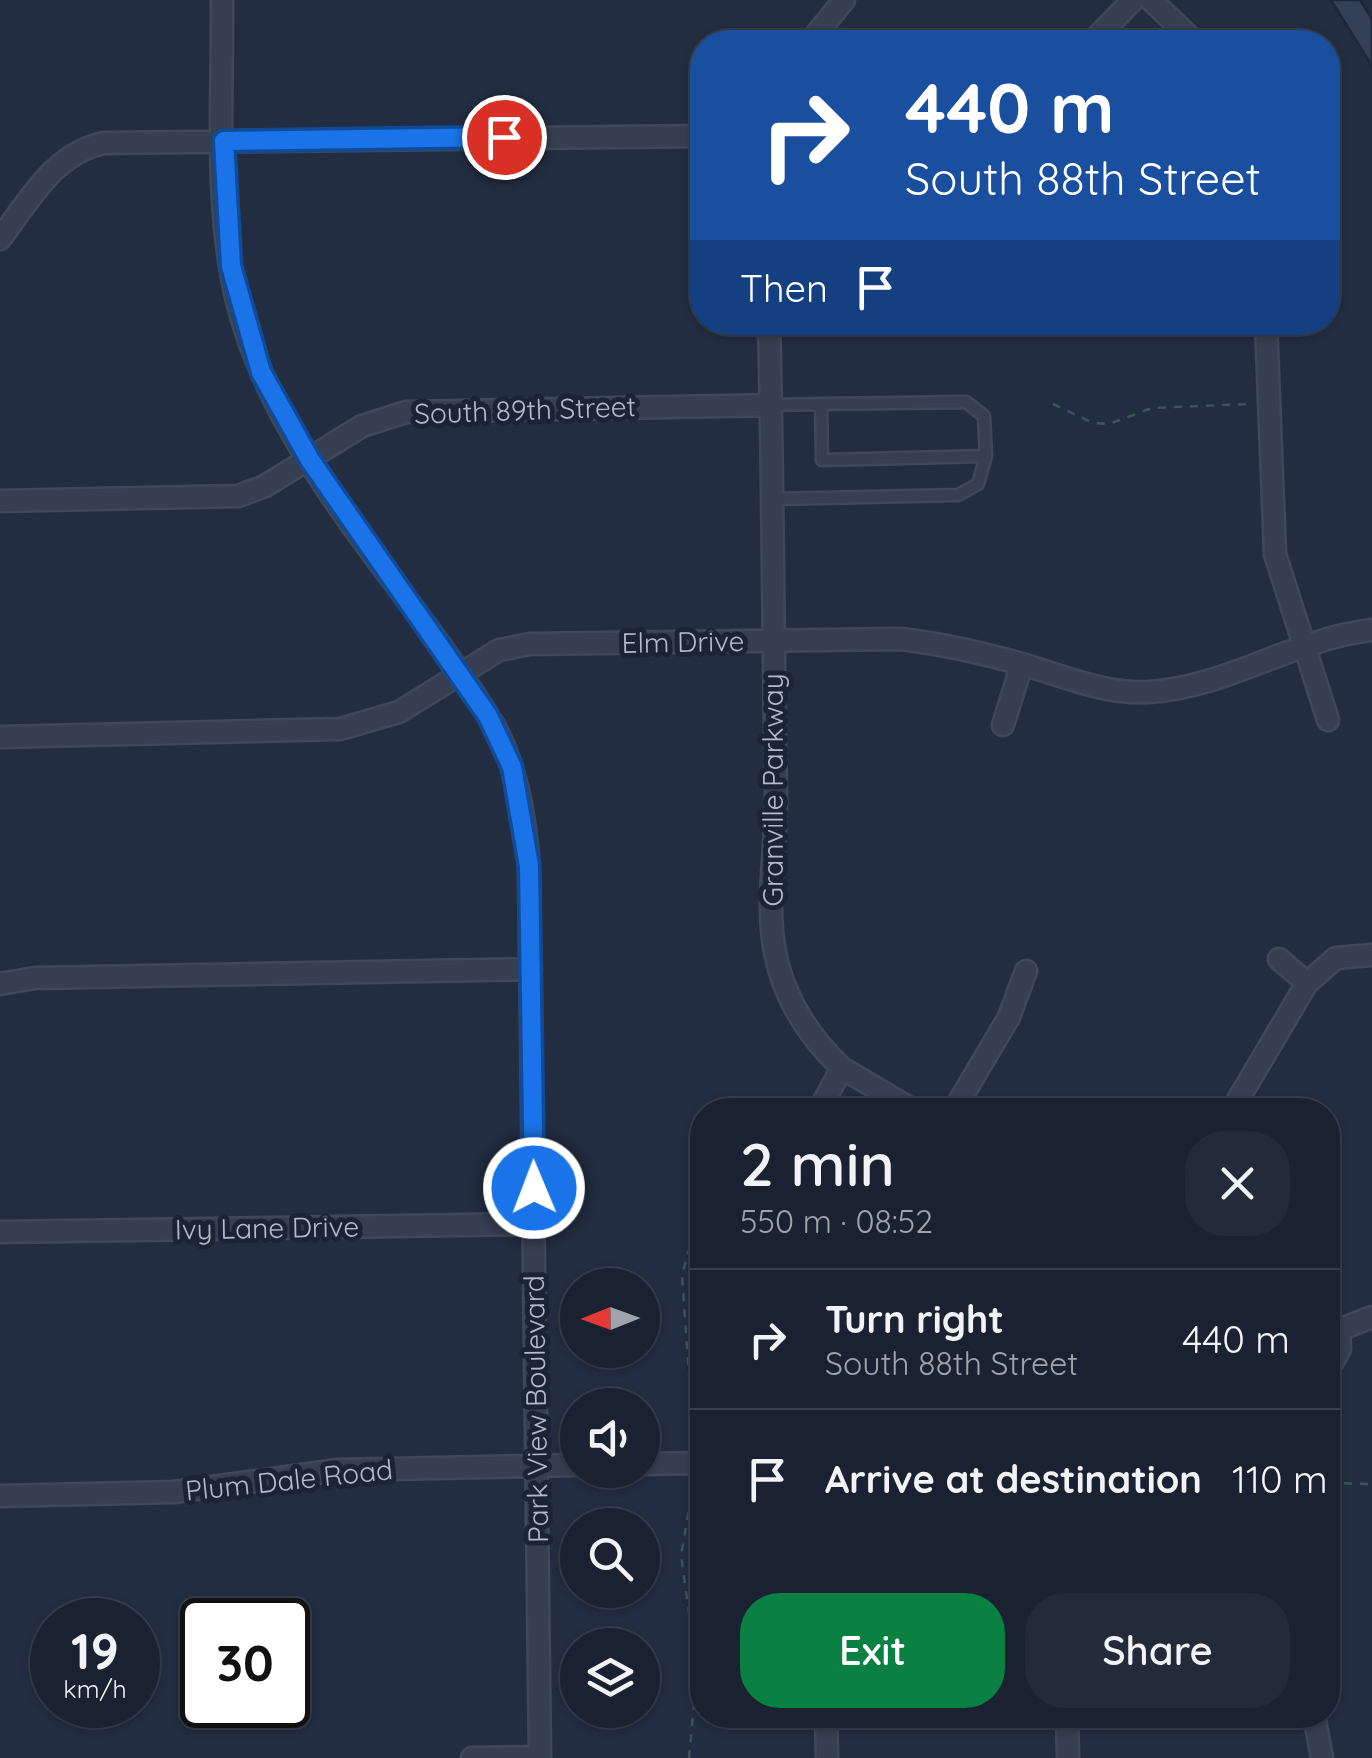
<!DOCTYPE html>
<html lang="en">
<head>
<meta charset="utf-8">
<style>
  :root { --surface:#1a2231; --page:#232a39; --text:#f1f3f6; --muted:#9fa4ab; --line:#383f4d; --accent:#0b8043 }
  body { margin:0; font-family:Quicksand,sans-serif; background:var(--page); color:var(--text); height:100vh; display:flex; flex-direction:column; font-size:38px; white-space:nowrap }
  * { box-sizing:border-box; margin:0 }
  p { font-size:32px; color:var(--muted) }
  .icon { flex:none; width:55px; height:55px; fill:none; stroke:currentColor; stroke-width:2; stroke-linecap:round; stroke-linejoin:round }
  .map { position:relative; flex:1; overflow:hidden }
  .drawer { position:absolute; left:690px; top:1098px; width:650px; height:630px; display:flex; flex-direction:column; background:var(--surface); border-radius:40px; box-shadow:0 2px 8px #0004,0 0 0 2px var(--line) }
  .drawer>* { flex:none }
  .guide { position:absolute; left:690px; top:30px; width:650px; height:305px; border-radius:40px; box-shadow:0 2px 8px #0004,0 0 0 2px var(--line); background:#1a4fa0; color:#fff; overflow:hidden }
  .needle { width:65px; rotate:269deg }
  .tools { position:absolute; left:560px; top:1268px; display:grid; gap:20px }
  .tools a { display:grid; place-items:center; width:100px; height:100px; border-radius:50%; background:var(--surface); box-shadow:0 2px 8px #0004,0 0 0 2px var(--line); font-size:50px }
  .speed { position:absolute; left:30px; top:1598px; display:flex; gap:20px; font-size:50px; font-weight:700; text-align:center }
  .speed>* { display:grid; place-content:center; width:130px; height:130px; border-radius:50%; background:var(--surface); box-shadow:0 2px 8px #0004,0 0 0 2px var(--line); line-height:1 }
  .speed small { font-size:25px; font-weight:400 }
  .speed .limit { border:5px solid #111; border-radius:15px; background:#fff; color:#111 }
  .pin { position:absolute; display:grid; place-items:center; width:85px; height:85px; color:#fff; margin:-42px; border:5px solid #fff; border-radius:50%; box-shadow:0 2px 10px #0007 }
  .me { position:absolute; width:110px; margin:-55px; rotate:359deg; stroke-linejoin:round; filter:drop-shadow(0 0 8px #0008) }
  .turn { display:flex; align-items:center; gap:35px; height:210px; padding:0 50px; font-size:45px }
  .turn .icon { width:130px; height:130px; stroke-width:2.5 }
  .turn b { display:block; font-size:70px; line-height:85px }
  .then { display:flex; align-items:center; height:95px; padding:0 50px; background:#0003; gap:20px; font-size:38px }
  .round { display:grid; place-items:center; flex:none; width:105px; height:105px; border-radius:40px; background:var(--page) }
  .summary { display:flex; align-items:center; justify-content:space-between; height:170px; padding:0 50px }
  h1 { font-size:60px; font-weight:600; line-height:75px }
  .button { display:flex; gap:20px; margin-top:auto; padding:20px 50px }
  .button a { flex:1; height:115px; border-radius:40px; background:var(--accent); color:#fff; font-size:40px; font-weight:600; line-height:115px; text-align:center }
  .button a+a { background:var(--page); color:var(--text) }
  ul { padding:0; list-style:none }
  li { display:flex; align-items:center; gap:30px; height:140px; padding:0 50px; border-top:2px solid var(--line) }
  li div { flex:1 }
  li b { display:block; font-size:38px }
  li em { font-style:normal }
  .map>svg:first-child { display:block }
</style>
</head>
<body>
<div class="map">
<svg width="1372" height="1758" viewBox="0 0 1372 1758">
  <rect width="100%" height="100%" fill="#222d41"/>
  <path fill="#334057" stroke="#1d2637" stroke-width="2.5" d="M 1331,0 L 1360,0 L 1372,19 L 1372,66 Z"/>
  <g fill="none" stroke-linecap="round" stroke-linejoin="round">
    <g stroke="#3f4859" stroke-width="15">
      <path id="service" d="M 966,402 L 984,416 L 986,456 L 822,460 L 821,404 Z
        M 772,405 L 821,404
        M 773,499 L 958,495 L 978,484 L 986,456"/>
    </g>
    <g stroke="#3f4859" stroke-width="25">
      <path id="minor" d="M 222,0 C 223,97 214,202 236,297 C 275,461 411,586 495,727 C 518,771 525,818 529,867 L 540,1758
        M 1151,0 L 1195,42
        M 810,42 L 844,0
        M 1092,42 L 1133,0
        M 0,239 C 29,201 54,153 104,143 L 702,136
        M 769,322 C 773,479 773,636 776,793 C 777,845 765,901 775,952 C 784,999 808,1036 842,1068 L 819,1110
        M 1266,322 L 1275,554 L 1328,720
        M 0,501 L 238,496 L 265,486 L 362,426 L 406,412 L 771,405
        M 1003,725 L 1022,664
        M 0,737 L 340,729 L 399,712 L 499,650 L 530,644 L 901,639 C 943,644 982,653 1022,664 C 1063,676 1106,695 1150,692 C 1227,687 1294,639 1372,630
        M 1279,959 L 1307,983
        M 0,984 L 35,978 L 531,969
        M 842,1068 L 913,1110
        M 954,1110 L 1009,1017 L 1026,971
        M 1232,1110 L 1307,983 L 1336,958 L 1372,955
        M 0,1232 L 534,1224
        M 1339,1330 L 1372,1317
        M 1328,1370 L 1340,1349 L 1339,1330
        M 642,1464 L 702,1463
        M 0,1496 L 174,1492 L 338,1470 L 578,1465
        M 826,1715 L 827,1758
        M 1067,1715 L 1068,1758
        M 1314,1715 L 1322,1758
        M 472,1758 L 540,1757"/>
    </g>
    <path stroke="#3d555a" stroke-width="2.5" stroke-dasharray="8 8" stroke-linecap="butt" d="M 1053,404 L 1093,423 L 1109,424 L 1152,408 L 1249,404
      M 694,1445 L 682,1276 L 688,1252 L 702,1237
      M 1328,1483 L 1372,1484
      M 689,1758 L 697,1671 L 681,1555 L 694,1482"/>
    <use href="#service" stroke="#363f50" stroke-width="10"/>
    <use href="#minor" stroke="#363f50" stroke-width="20"/>
  </g>
  <g fill="none" stroke-linecap="round" stroke-linejoin="round">
    <g stroke="#114b97" stroke-width="25">
      <path id="route" d="M 504,137 L 224,141 L 231,266 L 261,372 L 310,460 L 488,716 L 512,767 L 529,866 L 534,1188"/>
    </g>
    <use href="#route" stroke="#1a73e8" stroke-width="18"/>
  </g>
  <g text-anchor="middle" stroke-width="10" stroke-linejoin="round" paint-order="stroke">
    <g font-size="28" fill="#b2bacb" stroke="#1b2435">
      <text transform="translate(525 410) rotate(-2)" y="10">South 89th Street</text>
      <text transform="translate(683 642) rotate(-1)" y="10">Elm Drive</text>
      <text transform="translate(773 790) rotate(-90)" y="10">Granville Parkway</text>
      <text transform="translate(267 1228) rotate(-1)" y="10">Ivy Lane Drive</text>
      <text transform="translate(536 1409) rotate(-91)" y="10">Park View Boulevard</text>
      <text transform="translate(289 1480) rotate(-6)" y="10">Plum Dale Road</text>
    </g>
  </g>
</svg>
<div class="tools">
<a><svg class="needle" viewBox="-14 -14 28 28"><path d="M0-13l5 13h-10z" fill="#e53935"/><path d="M0 13l5-13h-10z" fill="#9fa4ab"/></svg></a>
<a><svg class="icon" aria-label="sound" viewBox="0 0 24 24"><path d="M4 9h4l5-4v14l-5-4H4zM17 9q2 3 0 6"/></svg></a>
<a><svg class="icon" aria-label="search" viewBox="0 0 24 24"><circle cx="10" cy="10" r="6"/><path d="M15 15l6 6"/></svg></a>
<a><svg class="icon" aria-label="layers" viewBox="0 0 24 24"><path d="M12 4l9 5-9 5-9-5zM3 14l9 5 9-5"/></svg></a>
</div>
<div class="speed"><div>19<small>km/h</small></div><div class="limit">30</div></div>
<div class="pin" style="left:504px;top:137px;background:#d93025"><svg class="icon" aria-label="arrive" viewBox="0 0 24 24"><path d="M6 21V4h12l-3 4 3 4H6"/></svg></div>
<svg class="me" style="left:534px;top:1188px" viewBox="-20 -20 40 40"><circle r="17" fill="#1a73e8" stroke="#fff" stroke-width="3"/><path d="M0-11L8 9 0 5-8 9z" fill="#fff"/></svg>
<div class="guide">
<div class="turn"><svg class="icon" aria-label="right" viewBox="0 0 24 24"><path d="M7 20v-9h11M14 6l5 5-5 5"/></svg><div><b>440 m</b>South 88th Street</div></div>
<div class="then">Then<svg class="icon" aria-label="arrive" viewBox="0 0 24 24"><path d="M6 21V4h12l-3 4 3 4H6"/></svg></div>
</div>
<section class="drawer">
<div class="summary"><div><h1>2 min</h1><p>550 m · 08:52</p></div><a class="round"><svg class="icon" aria-label="close" viewBox="0 0 24 24"><path d="M6 6l12 12M18 6L6 18"/></svg></a></div>
<ul>
<li><svg class="icon" aria-label="right" viewBox="0 0 24 24"><path d="M7 20v-9h11M14 6l5 5-5 5"/></svg><div><b>Turn right</b><p>South 88th Street</p></div><em>440 m</em></li>
<li><svg class="icon" aria-label="arrive" viewBox="0 0 24 24"><path d="M6 21V4h12l-3 4 3 4H6"/></svg><div><b>Arrive at destination</b></div><em>110 m</em></li>
</ul>
<div class="button"><a>Exit</a><a>Share</a></div>
</section>
</div>
</body>
</html>
